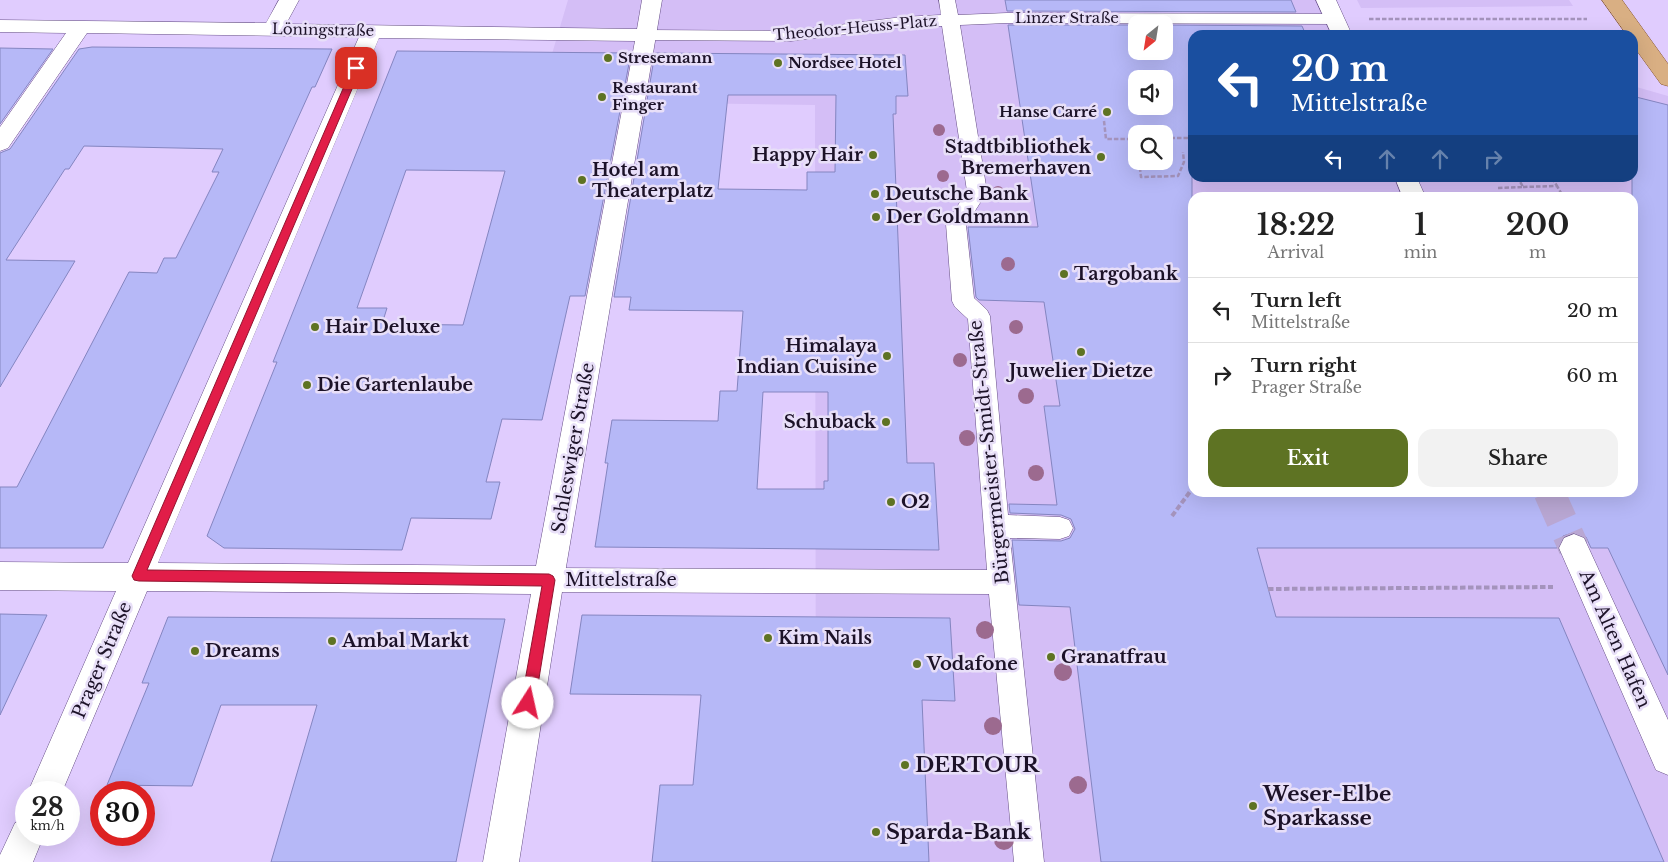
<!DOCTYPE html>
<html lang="en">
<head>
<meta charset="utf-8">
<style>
  :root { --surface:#fff; --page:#f2f2f2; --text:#222; --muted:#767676; --line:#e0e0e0; --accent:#5e7323 }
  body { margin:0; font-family:"Libre Baskerville",serif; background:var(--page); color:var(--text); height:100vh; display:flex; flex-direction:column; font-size:19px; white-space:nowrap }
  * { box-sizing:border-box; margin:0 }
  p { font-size:16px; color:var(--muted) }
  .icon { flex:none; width:28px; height:28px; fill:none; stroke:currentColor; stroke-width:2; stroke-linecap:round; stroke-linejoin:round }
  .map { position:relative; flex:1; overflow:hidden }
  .panel { position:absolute; left:1188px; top:192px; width:450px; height:305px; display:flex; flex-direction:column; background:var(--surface); border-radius:15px; box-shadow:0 5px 20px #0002 }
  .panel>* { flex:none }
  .top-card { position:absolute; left:1188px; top:30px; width:450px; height:152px; border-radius:15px; box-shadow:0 5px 20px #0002; background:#1a4fa0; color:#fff; overflow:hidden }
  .needle { width:32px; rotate:210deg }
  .fabs { position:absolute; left:1128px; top:15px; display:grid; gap:10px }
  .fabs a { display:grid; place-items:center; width:45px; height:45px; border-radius:10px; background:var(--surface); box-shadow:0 5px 20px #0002; font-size:25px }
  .speed { position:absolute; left:15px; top:781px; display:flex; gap:10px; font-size:25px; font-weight:700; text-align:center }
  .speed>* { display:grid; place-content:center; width:65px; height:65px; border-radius:50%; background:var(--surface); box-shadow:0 5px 20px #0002; line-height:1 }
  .speed small { font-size:12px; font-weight:400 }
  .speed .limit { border:8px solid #d22; background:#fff; color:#111 }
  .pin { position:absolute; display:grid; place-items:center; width:42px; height:42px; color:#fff; margin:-21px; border-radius:10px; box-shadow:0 2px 8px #0006 }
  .me { position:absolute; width:55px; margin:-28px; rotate:10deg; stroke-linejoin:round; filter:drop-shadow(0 0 4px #0008) }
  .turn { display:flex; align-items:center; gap:18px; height:105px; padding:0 20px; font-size:22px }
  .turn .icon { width:65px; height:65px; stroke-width:2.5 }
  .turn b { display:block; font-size:35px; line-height:42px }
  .lanes { display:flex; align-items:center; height:48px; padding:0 20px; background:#0003; justify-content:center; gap:25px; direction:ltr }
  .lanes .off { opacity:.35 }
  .eta { display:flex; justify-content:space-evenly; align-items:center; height:85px; text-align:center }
  .eta b { font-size:30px; font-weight:600; line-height:35px }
  .button { display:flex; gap:10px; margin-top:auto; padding:10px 20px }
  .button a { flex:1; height:58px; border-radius:15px; background:var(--accent); color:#fff; font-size:20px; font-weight:600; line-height:58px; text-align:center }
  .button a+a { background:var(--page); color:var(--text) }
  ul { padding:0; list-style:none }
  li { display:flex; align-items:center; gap:15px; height:65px; padding:0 20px; border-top:1px solid var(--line) }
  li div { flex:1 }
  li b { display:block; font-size:19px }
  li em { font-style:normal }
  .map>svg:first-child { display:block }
</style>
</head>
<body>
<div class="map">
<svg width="1668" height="862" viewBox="0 0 1668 862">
  <rect width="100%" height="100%" fill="#e0ccfe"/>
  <path fill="#d4bef6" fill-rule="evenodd" d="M 568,0 L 1317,0 L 1333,35 L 1192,35 L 1192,178 L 1632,178 L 1633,86 L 1668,96 L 1668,862 L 816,862 L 815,105 L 538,101 ZM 1136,24 L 1164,24 L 1164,51 L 1136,51 ZM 1136,79 L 1164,79 L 1164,106 L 1136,106 ZM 1136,134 L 1164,134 L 1164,161 L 1136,161 ZM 1192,198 L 1632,198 L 1632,492 L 1192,492 Z
    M 1357,0 L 1569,0 L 1573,6 L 1361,8 Z"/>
  <path fill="#b6b8f7" stroke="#8485c0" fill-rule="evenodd" d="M 1005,0 L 1291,0 L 1296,12 L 1007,11 Z
    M 1008,25 L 1136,25 L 1136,51 L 1164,51 L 1164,25 L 1302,26 L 1306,35 L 1192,35 L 1192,492 L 1632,492 L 1632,96 L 1668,105 L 1668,675 L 1608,548 L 1591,548 L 1586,537 L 1575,532 L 1563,536 L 1557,548 L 1257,548 L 1276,617 L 1559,618 L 1664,862 L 1101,862 L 1070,607 L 1019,605 L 1012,540 L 1061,541 L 1070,538 L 1075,529 L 1071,519 L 1061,515 L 1010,513 L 1009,504 L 1057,505 L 1044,406 L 1060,406 L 1044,302 L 979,300 L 976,297 L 968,227 L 1038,227 ZM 1136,79 L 1164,79 L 1164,106 L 1136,106 ZM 1136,134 L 1164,134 L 1164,161 L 1136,161 Z
    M 92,47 L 332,49 L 315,87 L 312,87 L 103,548 L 0,548 L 0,487 L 17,487 L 129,272 L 157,273 L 164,258 L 176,258 L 219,172 L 212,172 L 223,149 L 84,146 L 69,169 L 65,169 L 6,260 L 75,261 L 0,387 L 0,153 L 10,149 L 79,49 Z
    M 0,48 L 53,49 L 0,124 Z
    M 397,51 L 631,53 L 585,296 L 570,296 L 542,420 L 502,419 L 486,482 L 500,482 L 491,519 L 411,518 L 402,550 L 224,548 L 207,536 L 277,362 L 273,362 ZM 406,170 L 505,171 L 463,325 L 382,324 L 387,308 L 357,308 Z
    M 655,53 L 905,55 L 908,96 L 896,96 L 896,114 L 893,114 L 907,463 L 934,463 L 939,550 L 595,547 L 608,463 L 605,463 L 612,420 L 718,421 L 720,391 L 737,391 L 743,311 L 629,310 L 631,297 L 614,297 ZM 728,95 L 836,95 L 835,172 L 807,172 L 807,190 L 718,189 ZM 763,392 L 828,392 L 828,481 L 824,481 L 824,489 L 757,489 Z
    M 0,614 L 47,615 L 0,715 Z
    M 582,615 L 950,618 L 955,701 L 922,700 L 929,862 L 652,862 L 660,785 L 693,785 L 701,695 L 570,694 Z
    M 168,617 L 505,619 L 456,862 L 271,862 L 317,705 L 221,705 L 192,786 L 107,785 L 149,683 L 142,683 Z"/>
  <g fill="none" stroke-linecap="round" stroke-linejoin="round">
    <path stroke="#b9a7d3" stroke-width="31" stroke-dasharray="31 15" stroke-linecap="butt" d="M 1549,492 L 1574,548"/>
    <g stroke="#664f85" stroke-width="1">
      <path id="pedestrian" d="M 939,0 L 955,0 L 958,15 L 1007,13 L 1335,14 L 1341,15 L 1344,19 L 1341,23 L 1335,24 L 1007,23 L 960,25 L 987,192 L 966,225 L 974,298 L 987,310 L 990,316 L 1008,515 L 1060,517 L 1069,520 L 1073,528 L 1069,536 L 1060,539 L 1010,538 L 1044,862 L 1014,862 L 989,594 L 549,592 L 540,589 L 536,580 L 540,571 L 549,568 L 987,570 L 968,319 L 955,307 L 952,301 L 946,224 L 967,191 L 942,26 L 902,27 L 791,41 L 645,40 L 639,39 L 636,35 L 639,31 L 645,30 L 791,31 L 902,17 L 941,15 Z"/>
    </g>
    <g stroke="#664f85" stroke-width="1">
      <path id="minor" d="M 279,0 L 299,0 L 286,24 L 637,29 L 642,0 L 662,0 L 565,573 L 519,862 L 483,862 L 531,594 L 147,591 L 62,792 L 28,792 L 116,591 L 0,590 L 0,562 L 128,563 L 359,37 L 87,33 L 8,148 L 0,151 L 0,127 L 66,33 L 0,32 L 0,20 L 266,23 ZM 379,38 L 635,41 L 536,566 L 158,563 Z
        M 1316,0 L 1336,0 L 1352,35 L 1332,35 Z
        M 1395,178 L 1417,178 L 1426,198 L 1403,198 Z
        M 1574,534 L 1584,538 L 1668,720 L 1668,775 L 1656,770 L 1559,548 L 1564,538 Z
        M 26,818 L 26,835 L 44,835 L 33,862 L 0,862 L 0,855 L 15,823 Z"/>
    </g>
    <g stroke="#86552d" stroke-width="1">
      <path id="primary" d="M 1602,0 L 1622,0 L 1668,64 L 1668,86 L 1661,84 L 1632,44 L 1632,35 L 1627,35 Z"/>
    </g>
    <path stroke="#a493bc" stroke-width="2.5" stroke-dasharray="4.5 2" stroke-linecap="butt" d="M 1369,19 L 1587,19
      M 1104,121 L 1106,139 L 1136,139
      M 1164,138 L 1192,138
      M 1139,161 L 1141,177 L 1178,176 L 1184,162 L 1183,152
      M 1552,178 L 1557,186
      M 1523,187 L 1557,186 L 1564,198
      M 1498,188 L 1523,187 L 1518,178"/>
    <path stroke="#a493bc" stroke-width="4" stroke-dasharray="5.5 2.5" stroke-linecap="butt" d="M 1172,516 L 1192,489
      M 1268,589 L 1553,587"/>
    <use href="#pedestrian" fill="#fff" fill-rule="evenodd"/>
    <use href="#minor" fill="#fff" fill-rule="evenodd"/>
    <use href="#primary" fill="#d9af83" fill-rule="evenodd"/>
  </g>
  <g fill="#9c6a8f">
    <circle cx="939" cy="130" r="6"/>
    <circle cx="943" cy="176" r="6"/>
    <circle cx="998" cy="192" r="6"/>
    <circle cx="1008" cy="264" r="7"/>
    <circle cx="1016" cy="327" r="7"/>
    <circle cx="960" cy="360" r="7"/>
    <circle cx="1026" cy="396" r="8"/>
    <circle cx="967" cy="438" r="8"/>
    <circle cx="1036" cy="473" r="8"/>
    <circle cx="985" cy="630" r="9"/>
    <circle cx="1063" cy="672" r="9"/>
    <circle cx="993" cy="726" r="9"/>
    <circle cx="1078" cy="785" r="9"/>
    <circle cx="1004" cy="840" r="10"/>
  </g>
  <path fill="#e11d48" stroke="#92132f" d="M 356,65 L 361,68 L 147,570 L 549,574 L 553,576 L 555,580 L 535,703 L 533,708 L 528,710 L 523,708 L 521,703 L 542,586 L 139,581 L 134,580 L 132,576 L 352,68 Z"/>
  <g fill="#5e7323" stroke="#e8dff8" stroke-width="2">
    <circle cx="608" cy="58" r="5"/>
    <circle cx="778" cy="63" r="5"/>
    <circle cx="602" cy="97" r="5"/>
    <circle cx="1107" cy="112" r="5"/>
    <circle cx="873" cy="155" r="5"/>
    <circle cx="1101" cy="157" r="5"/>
    <circle cx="582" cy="180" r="5"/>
    <circle cx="875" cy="194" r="5"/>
    <circle cx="876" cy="217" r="5"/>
    <circle cx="1064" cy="274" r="5"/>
    <circle cx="315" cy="327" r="5"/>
    <circle cx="1081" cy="352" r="5"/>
    <circle cx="887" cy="356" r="5"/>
    <circle cx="307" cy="385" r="5"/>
    <circle cx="886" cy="422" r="5"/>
    <circle cx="891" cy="502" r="5"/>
    <circle cx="768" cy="638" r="5"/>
    <circle cx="332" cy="641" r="5"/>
    <circle cx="195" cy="651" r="5"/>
    <circle cx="1051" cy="657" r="5"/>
    <circle cx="917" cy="664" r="5"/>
    <circle cx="905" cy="765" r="5"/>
    <circle cx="1253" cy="806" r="5"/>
    <circle cx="876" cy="832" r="5"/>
  </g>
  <g text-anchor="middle" stroke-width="5" stroke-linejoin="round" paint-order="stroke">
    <g font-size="15" fill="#1c1228" stroke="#e8dff8">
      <text x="1067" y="23">Linzer Straße</text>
      <text transform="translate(855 28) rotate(-5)" y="5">Theodor-Heuss-Platz</text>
      <text transform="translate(323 30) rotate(1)" y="5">Löningstraße</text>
    </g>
    <g font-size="15" font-weight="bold" fill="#1c1228" stroke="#e8dff8" text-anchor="start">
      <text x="618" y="63">Stresemann</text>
      <text x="788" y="68">Nordsee Hotel</text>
      <text x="612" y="93">Restaurant<tspan x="612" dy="17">Finger</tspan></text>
      <text x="1097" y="117" text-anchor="end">Hanse Carré</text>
    </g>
    <g font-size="18" font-weight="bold" fill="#1c1228" stroke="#e8dff8" text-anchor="start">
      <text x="1091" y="153" text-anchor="end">Stadtbibliothek<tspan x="1091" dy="21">Bremerhaven</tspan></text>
      <text x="863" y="161" text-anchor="end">Happy Hair</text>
      <text x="592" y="176">Hotel am<tspan x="592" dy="21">Theaterplatz</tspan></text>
      <text x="885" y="200">Deutsche Bank</text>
      <text x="886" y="223">Der Goldmann</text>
      <text x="1074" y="280">Targobank</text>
      <text x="325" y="333">Hair Deluxe</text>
      <text x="877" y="352" text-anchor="end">Himalaya<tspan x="877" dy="21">Indian Cuisine</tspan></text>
      <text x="1081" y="377" text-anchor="middle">Juwelier Dietze</text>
      <text x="317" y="391">Die Gartenlaube</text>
      <text x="876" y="428" text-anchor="end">Schuback</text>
      <text x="901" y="508">O2</text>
      <text x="778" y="644">Kim Nails</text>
      <text x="342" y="647">Ambal Markt</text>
      <text x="205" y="657">Dreams</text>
      <text x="1061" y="663">Granatfrau</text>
      <text x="927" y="670">Vodafone</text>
    </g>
    <g font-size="18" fill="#1c1228" stroke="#e8dff8">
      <text transform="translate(573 448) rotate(-80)" y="6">Schleswiger Straße</text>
      <text transform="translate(989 452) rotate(-96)" y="6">Bürgermeister-Smidt-Straße</text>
      <text x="621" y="586">Mittelstraße</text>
      <text transform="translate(1615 639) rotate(66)" y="6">Am Alten Hafen</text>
      <text transform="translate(102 660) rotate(-67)" y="6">Prager Straße</text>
    </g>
    <g font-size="21" font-weight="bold" fill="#1c1228" stroke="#e8dff8" text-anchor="start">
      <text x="915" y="772">DERTOUR</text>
      <text x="1263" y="801">Weser-Elbe<tspan x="1263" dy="24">Sparkasse</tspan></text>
      <text x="886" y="839">Sparda-Bank</text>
    </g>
  </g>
</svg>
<div class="fabs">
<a><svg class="needle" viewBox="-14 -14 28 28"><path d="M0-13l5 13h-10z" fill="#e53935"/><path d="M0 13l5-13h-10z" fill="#767676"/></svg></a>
<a><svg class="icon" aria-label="sound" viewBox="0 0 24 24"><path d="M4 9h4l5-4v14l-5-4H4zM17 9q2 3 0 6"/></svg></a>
<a><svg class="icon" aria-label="search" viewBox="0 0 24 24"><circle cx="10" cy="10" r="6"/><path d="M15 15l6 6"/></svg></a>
</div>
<div class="speed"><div>28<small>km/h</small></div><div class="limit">30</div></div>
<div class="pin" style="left:356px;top:68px;background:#d93025"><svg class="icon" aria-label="arrive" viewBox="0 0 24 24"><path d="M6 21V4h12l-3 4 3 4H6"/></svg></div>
<svg class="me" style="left:528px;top:703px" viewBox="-20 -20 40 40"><circle r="19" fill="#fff"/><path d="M0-13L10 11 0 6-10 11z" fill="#e11d48"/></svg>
<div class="top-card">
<div class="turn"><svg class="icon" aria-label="left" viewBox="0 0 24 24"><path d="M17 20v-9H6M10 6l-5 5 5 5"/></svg><div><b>20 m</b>Mittelstraße</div></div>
<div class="lanes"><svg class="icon" aria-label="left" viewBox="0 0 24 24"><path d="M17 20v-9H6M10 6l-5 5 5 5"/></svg><svg class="icon off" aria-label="ahead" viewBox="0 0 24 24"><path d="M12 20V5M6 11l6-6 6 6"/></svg><svg class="icon off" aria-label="ahead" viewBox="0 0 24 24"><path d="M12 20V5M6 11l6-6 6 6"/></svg><svg class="icon off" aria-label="right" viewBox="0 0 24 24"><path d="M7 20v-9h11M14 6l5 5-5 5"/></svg></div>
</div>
<section class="panel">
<div class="eta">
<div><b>18:22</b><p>Arrival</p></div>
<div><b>1</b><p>min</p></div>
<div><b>200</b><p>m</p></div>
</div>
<ul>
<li><svg class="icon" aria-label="left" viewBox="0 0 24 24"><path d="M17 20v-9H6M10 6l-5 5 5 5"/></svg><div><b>Turn left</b><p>Mittelstraße</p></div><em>20 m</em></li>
<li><svg class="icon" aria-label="right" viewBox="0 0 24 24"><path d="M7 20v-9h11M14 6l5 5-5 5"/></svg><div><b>Turn right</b><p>Prager Straße</p></div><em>60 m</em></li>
</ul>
<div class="button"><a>Exit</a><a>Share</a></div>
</section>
</div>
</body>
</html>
